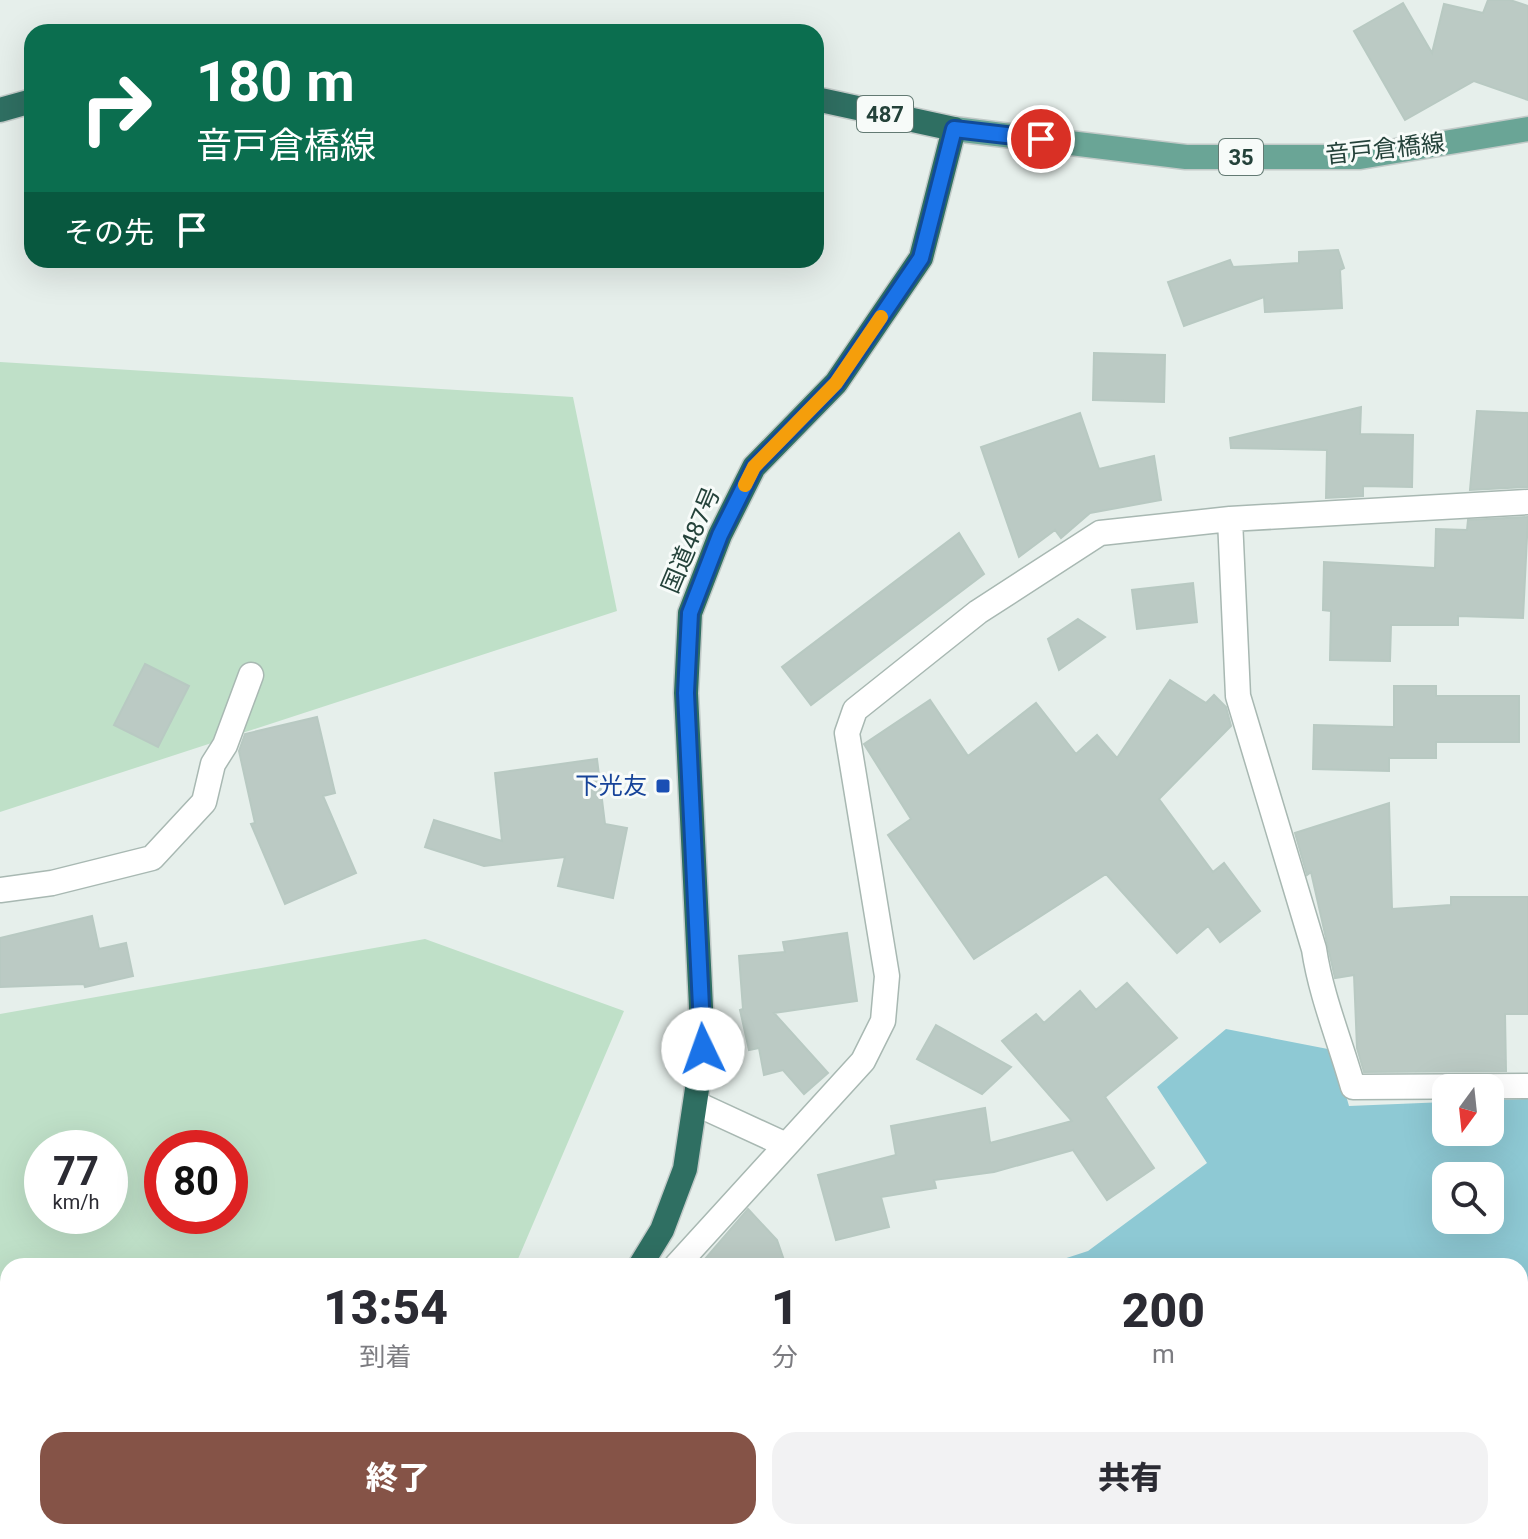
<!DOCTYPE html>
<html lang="ja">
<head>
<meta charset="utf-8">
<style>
  :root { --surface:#fff; --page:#f2f2f3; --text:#2b2b33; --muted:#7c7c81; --accent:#855347 }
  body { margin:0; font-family:Roboto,"Noto Sans JP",sans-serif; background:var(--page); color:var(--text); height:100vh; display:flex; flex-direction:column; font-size:30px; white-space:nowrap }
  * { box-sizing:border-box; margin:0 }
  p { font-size:26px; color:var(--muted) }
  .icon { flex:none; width:44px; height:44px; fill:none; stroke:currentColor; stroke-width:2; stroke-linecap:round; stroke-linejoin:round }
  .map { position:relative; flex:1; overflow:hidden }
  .drawer { position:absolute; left:0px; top:1258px; width:1528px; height:282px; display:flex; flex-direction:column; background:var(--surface); border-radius:24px 24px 0 0; box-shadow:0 8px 32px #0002 }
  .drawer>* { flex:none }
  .guide { position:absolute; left:24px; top:24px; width:800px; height:244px; border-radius:24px; box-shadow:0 8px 32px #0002; background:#0b6e4f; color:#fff; overflow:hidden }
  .needle { width:52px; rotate:195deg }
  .fabs { position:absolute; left:1432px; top:1074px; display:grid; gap:16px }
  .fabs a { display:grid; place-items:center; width:72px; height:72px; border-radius:16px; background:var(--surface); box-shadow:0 8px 32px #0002; font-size:40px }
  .speed { position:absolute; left:24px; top:1130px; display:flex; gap:16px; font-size:40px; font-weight:700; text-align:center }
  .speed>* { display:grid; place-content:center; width:104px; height:104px; border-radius:50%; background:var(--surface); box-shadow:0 8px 32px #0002; line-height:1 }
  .speed small { font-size:20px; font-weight:400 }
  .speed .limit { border:12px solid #d22; background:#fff; color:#111 }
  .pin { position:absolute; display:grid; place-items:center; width:68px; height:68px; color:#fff; margin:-34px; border:4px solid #fff; border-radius:50%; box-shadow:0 2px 8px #0007 }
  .me { position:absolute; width:88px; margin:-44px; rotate:357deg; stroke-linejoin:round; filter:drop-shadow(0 0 6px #0008) }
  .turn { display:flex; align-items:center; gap:28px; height:168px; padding:0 40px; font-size:36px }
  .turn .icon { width:104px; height:104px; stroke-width:2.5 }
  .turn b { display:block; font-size:56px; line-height:68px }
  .then { display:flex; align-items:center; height:76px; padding:0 40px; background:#0003; gap:16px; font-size:30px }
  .eta { display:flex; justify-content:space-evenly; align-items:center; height:136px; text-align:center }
  .eta b { font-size:48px; font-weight:800; line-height:56px }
  .button { display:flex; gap:16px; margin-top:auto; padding:16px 40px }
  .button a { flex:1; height:92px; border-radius:24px; background:var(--accent); color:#fff; font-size:32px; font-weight:800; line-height:92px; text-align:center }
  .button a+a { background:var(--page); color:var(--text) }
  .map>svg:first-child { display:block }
</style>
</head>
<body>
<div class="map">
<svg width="1528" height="1539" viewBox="0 0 1528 1539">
  <rect width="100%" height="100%" fill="#e6efeb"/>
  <path fill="#bfe0c8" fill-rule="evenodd" d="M 0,362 L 573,397 L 617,611 L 0,812 Z
    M 425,939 L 624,1011 L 515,1266 L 8,1266 L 8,1430 L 0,1430 L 0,1014 ZM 42,1148 L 110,1148 L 110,1216 L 42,1216 ZM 162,1148 L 230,1148 L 230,1216 L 162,1216 Z"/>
  <path fill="#8ec9d4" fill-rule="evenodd" d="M 1226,1029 L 1333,1050 L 1349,1106 L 1446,1102 L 1446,1132 L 1490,1132 L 1490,1100 L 1528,1099 L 1528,1539 L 661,1539 L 672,1532 L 1520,1532 L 1520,1266 L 1042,1266 L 1088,1251 L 1207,1163 L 1157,1087 ZM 1446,1176 L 1490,1176 L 1490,1220 L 1446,1220 Z"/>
  <path fill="#bbcac4" stroke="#b8c9c2" stroke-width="2" d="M 1488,0 L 1510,0 L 1528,6 L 1528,100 L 1474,81 L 1405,120 L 1354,31 L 1403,3 L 1432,53 L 1444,4 L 1483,13 Z
    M 1338,250 L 1344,268 L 1340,270 L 1342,308 L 1265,312 L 1264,297 L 1184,326 L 1168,282 L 1230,260 L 1233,267 L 1299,263 L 1299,252 Z
    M 1094,353 L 1165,355 L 1164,402 L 1093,400 Z
    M 1361,407 L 1360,434 L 1413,435 L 1412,487 L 1363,486 L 1363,496 L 1326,498 L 1327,450 L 1231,448 L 1230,438 Z
    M 1477,411 L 1528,413 L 1528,487 L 1470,490 Z
    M 1080,413 L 1099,469 L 1154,456 L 1161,500 L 1090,513 L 1061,538 L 1055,530 L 1019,557 L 981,447 Z
    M 1528,517 L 1523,618 L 1458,616 L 1458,625 L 1391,625 L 1390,661 L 1330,660 L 1331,611 L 1323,610 L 1324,562 L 1435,568 L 1436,529 L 1467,530 L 1468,520 Z
    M 959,533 L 984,574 L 811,705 L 782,667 Z
    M 1193,583 L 1197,622 L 1137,629 L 1132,590 Z
    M 1078,619 L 1105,637 L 1059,670 L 1048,639 Z
    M 145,664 L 189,686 L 158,747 L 114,725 Z
    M 1170,680 L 1206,703 L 1214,695 L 1226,707 L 1231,726 L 1159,799 L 1213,872 L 1224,863 L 1260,911 L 1220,942 L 1208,926 L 1177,953 L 1106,874 L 974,959 L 888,835 L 911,819 L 864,744 L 930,700 L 968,756 L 1036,703 L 1076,754 L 1097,735 L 1117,758 Z
    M 1394,686 L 1436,686 L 1436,696 L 1519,696 L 1519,742 L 1436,742 L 1436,758 L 1389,758 L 1389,771 L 1313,769 L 1314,725 L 1394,727 Z
    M 317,717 L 335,793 L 323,796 L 356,873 L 285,904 L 251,824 L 255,823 L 239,751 L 245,734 Z
    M 597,759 L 605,824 L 627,828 L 613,898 L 558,886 L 565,857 L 484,866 L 425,847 L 434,820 L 502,841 L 495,773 Z
    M 1389,803 L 1392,909 L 1451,905 L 1451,897 L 1528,897 L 1528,1014 L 1505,1014 L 1506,1071 L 1364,1072 L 1357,1048 L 1354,975 L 1335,978 L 1311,872 L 1307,875 L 1295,833 Z
    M 92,916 L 99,949 L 126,943 L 133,976 L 85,987 L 84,984 L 0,987 L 0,938 Z
    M 847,933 L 857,1001 L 774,1013 L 828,1073 L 804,1094 L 783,1070 L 764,1075 L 759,1048 L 749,1050 L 740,1010 L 743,1009 L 739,956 L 785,952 L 783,942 Z
    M 1127,983 L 1177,1038 L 1105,1097 L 1154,1168 L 1107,1200 L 1073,1150 L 994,1172 L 934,1180 L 936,1188 L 881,1197 L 889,1227 L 836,1240 L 818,1175 L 896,1155 L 891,1126 L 985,1108 L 990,1143 L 1072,1121 L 1002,1041 L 1036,1014 L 1044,1023 L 1080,991 L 1096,1010 Z
    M 936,1025 L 1011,1067 L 982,1094 L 917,1059 Z
    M 748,1209 L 777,1240 L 786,1266 L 699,1266 Z"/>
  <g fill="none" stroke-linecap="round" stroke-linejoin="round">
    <g stroke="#a8b8b2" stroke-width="27">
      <path id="street" d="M 1230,519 L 1238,696 L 1314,949 C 1321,996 1340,1041 1353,1087 L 1528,1086
        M 0,890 L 52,883 L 152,858 L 204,802 L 213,764 L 225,745 L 251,675
        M 697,1104 L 786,1145
        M 676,1266 L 863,1061 L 883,1021 L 887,976 L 847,733 L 855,710 L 978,612 L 1100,533 L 1230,519 L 1528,502"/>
    </g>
    <g stroke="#c2cac8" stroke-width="27">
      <path id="primary" d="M 954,129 L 1186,157 L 1360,157 L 1528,129"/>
    </g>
    <g stroke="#c2cac8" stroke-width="27">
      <path id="highway" d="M 0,110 L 32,101
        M 640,1266 L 662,1230 L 685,1169 L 703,1049 L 686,693 L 690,613 L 720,535 L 754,467 L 836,383 L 921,258 L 954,129 L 816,99
        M 173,1539 L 188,1532"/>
    </g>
    <use href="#street" stroke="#fff" stroke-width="24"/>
    <use href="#primary" stroke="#6aa596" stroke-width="24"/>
    <use href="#highway" stroke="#2f6f62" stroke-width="24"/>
  </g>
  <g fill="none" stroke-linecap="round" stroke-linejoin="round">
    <g stroke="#114b97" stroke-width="20">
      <path id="route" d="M 703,1049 L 686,693 L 690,613 L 720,535 L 754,467 L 836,383 L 921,258 L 954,129 L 1041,139"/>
    </g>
    <use href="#route" stroke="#1a73e8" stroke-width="14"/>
    <path stroke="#f59e0b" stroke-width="14" d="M 745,485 L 754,467 L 836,383 L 881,317"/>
  </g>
  <rect fill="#1a4fb4" stroke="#f7fbf9" stroke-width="3" x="655" y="778" width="16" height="16" rx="4"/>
  <g text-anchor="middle" stroke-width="6" stroke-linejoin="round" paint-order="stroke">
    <g fill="#f7fbf9" stroke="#637a73" stroke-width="2">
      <rect x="857" y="96" width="56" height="36" rx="6"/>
      <rect x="1219" y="139" width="44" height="36" rx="6"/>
    </g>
    <g font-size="22" font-weight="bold" fill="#24423a">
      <text x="885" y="122">487</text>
      <text x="1241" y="165">35</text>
    </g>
    <g font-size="24" fill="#24423a" stroke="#f7fbf9">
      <text transform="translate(1385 149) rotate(-6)" y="8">音戸倉橋線</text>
      <text transform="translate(691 540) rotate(-67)" y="8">国道487号</text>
    </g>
    <g font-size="24" fill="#164399" stroke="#f7fbf9" text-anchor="end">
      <text x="647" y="794">下光友</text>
    </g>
  </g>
</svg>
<div class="fabs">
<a><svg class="needle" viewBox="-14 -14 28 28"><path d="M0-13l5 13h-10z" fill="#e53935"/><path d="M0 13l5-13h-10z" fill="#7c7c81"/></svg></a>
<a><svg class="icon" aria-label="search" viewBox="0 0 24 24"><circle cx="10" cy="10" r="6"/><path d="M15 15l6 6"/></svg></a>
</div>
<div class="speed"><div>77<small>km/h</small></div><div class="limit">80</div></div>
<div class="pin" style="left:1041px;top:139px;background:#d93025"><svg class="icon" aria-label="arrive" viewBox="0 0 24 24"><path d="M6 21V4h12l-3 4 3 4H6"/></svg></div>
<svg class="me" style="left:703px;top:1049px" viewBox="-20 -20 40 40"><circle r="19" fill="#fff"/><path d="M0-13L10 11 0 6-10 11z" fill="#1a73e8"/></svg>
<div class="guide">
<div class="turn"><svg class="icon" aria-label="right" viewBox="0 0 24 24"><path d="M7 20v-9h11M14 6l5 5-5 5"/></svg><div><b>180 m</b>音戸倉橋線</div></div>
<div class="then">その先<svg class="icon" aria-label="arrive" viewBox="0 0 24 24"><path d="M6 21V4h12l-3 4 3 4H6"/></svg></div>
</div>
<section class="drawer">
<div class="eta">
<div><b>13:54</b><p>到着</p></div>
<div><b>1</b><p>分</p></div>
<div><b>200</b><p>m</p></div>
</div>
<div class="button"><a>終了</a><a>共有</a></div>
</section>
</div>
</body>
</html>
